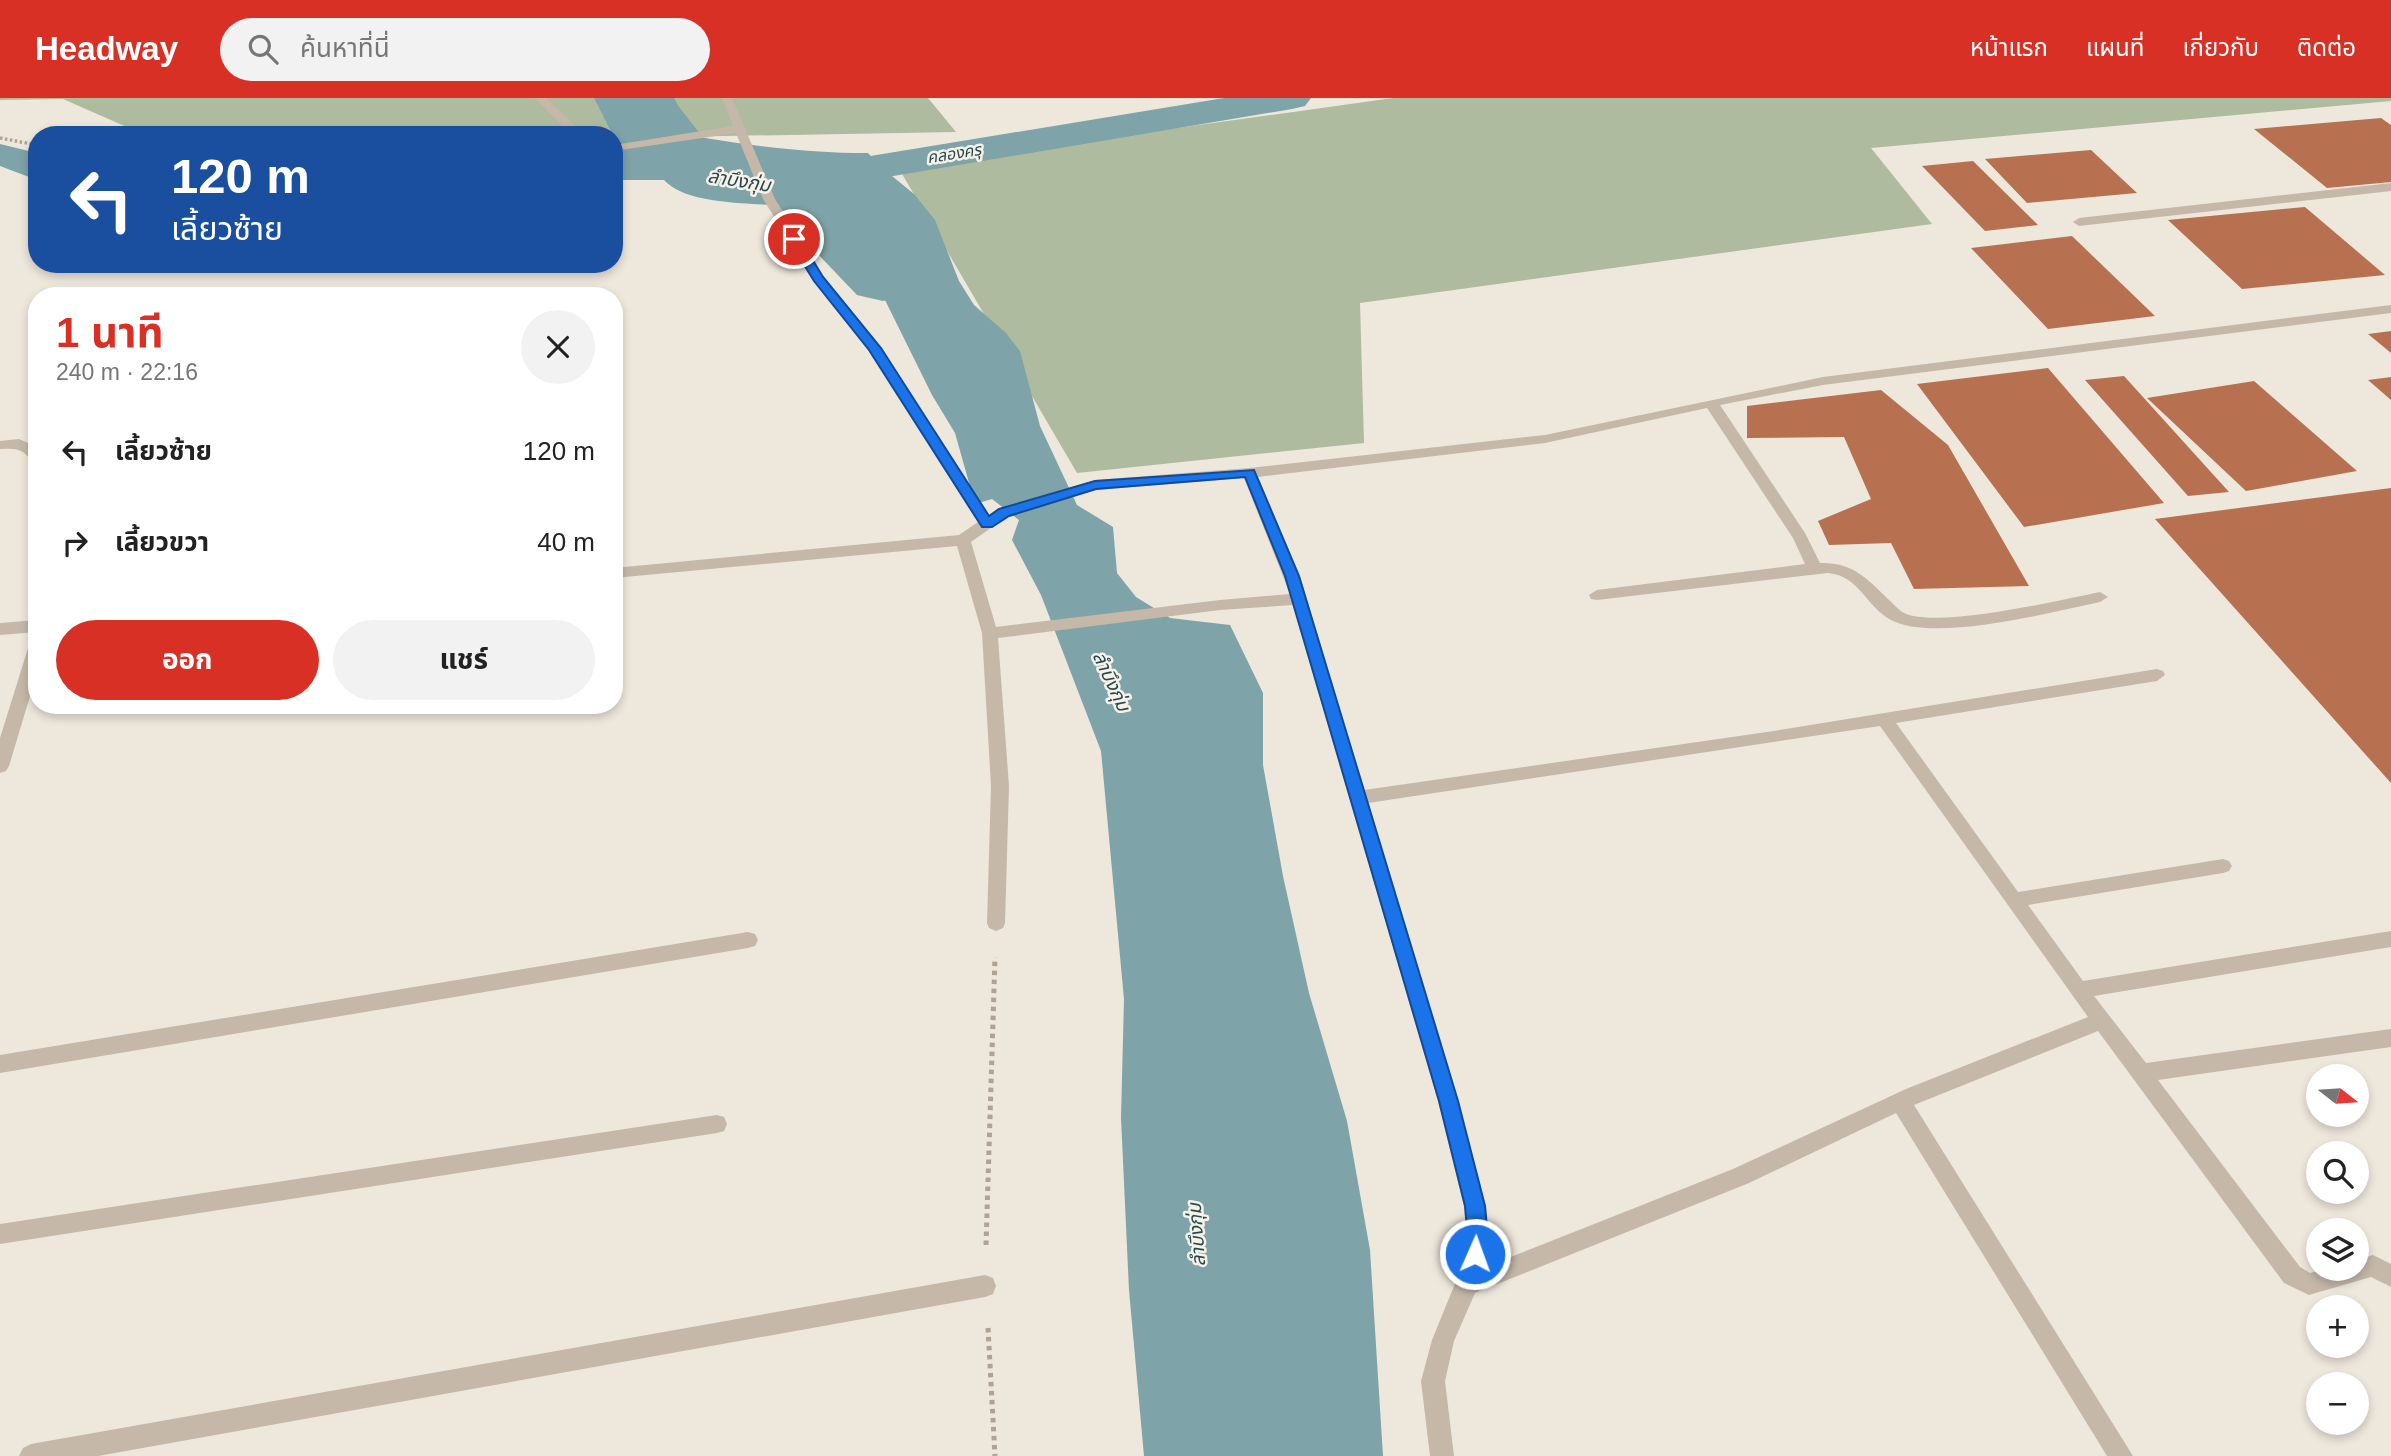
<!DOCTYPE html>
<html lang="th">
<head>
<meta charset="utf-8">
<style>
  :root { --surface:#fff; --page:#f2f2f2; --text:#222; --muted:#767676; --accent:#d93025 }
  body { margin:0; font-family:Arial,"Noto Sans Thai",sans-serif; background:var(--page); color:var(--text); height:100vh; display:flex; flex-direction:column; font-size:26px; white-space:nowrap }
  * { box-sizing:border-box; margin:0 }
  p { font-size:23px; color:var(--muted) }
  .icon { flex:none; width:38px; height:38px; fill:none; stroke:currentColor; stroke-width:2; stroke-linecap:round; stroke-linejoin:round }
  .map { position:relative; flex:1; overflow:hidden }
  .details { position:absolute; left:28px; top:189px; width:595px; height:427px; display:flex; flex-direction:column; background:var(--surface); border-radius:28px; box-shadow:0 4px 10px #0003 }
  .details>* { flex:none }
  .hud { position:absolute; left:28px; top:28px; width:595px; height:147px; border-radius:28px; box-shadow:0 4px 10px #0003; background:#1a4fa0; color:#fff; overflow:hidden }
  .needle { width:46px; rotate:107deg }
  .controls { position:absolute; left:2306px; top:966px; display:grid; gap:14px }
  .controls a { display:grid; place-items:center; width:63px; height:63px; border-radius:50%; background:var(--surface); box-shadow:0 4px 10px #0003; font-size:35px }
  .pin { position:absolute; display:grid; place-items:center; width:60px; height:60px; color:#fff; margin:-30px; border:4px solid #fff; border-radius:50%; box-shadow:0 2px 7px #0007 }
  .me { position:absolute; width:77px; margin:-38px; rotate:2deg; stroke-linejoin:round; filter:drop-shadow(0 0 5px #0008) }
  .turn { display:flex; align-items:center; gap:24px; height:147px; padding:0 28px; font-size:32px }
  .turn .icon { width:91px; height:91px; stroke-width:2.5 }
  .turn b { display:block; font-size:49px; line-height:60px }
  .round { display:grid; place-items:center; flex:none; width:74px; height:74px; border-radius:37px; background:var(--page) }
  .head { display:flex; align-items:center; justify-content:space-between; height:119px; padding:0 28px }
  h1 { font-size:42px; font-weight:700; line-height:52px; color:var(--accent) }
  .cta { display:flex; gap:14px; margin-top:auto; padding:14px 28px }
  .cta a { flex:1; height:80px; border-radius:42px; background:var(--accent); color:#fff; font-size:28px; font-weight:700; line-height:80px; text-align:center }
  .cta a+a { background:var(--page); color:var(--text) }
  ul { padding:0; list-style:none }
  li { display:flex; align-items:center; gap:21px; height:91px; padding:0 28px }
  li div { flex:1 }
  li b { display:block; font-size:26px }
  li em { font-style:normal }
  header { display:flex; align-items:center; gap:42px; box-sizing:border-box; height:98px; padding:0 35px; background:var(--accent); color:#fff }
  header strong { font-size:33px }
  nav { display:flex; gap:38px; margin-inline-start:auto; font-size:24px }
  .search { width:490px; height:63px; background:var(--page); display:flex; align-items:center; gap:18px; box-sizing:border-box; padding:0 24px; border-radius:38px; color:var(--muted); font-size:26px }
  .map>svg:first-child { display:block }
</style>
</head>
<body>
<header>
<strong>Headway</strong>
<div class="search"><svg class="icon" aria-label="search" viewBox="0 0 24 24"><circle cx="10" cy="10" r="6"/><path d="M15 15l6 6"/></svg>ค้นหาที่นี่</div>
<nav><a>หน้าแรก</a><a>แผนที่</a><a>เกี่ยวกับ</a><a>ติดต่อ</a></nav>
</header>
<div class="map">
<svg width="2391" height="1358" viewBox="0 0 2391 1358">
  <rect width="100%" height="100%" fill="#eee7dc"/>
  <path fill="#afbb9e" d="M 0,0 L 928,0 L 956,34 L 614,40 L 614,37 L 145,37 L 63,1 L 0,2 Z
    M 1393,0 L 2391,0 L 2391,3 L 1871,50 L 1932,126 L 1360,205 L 1364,345 L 1077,375 L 898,69 Z"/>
  <path fill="#7ea3a8" d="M 594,0 L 674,0 L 694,38 C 752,48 809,55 868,55 L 881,69 L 914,96 L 935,122 L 959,183 L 974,207 L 1006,235 L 1020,253 L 1040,328 L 1077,407 L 1113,429 L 1117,475 L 1136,499 L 1170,520 L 1230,527 L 1263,595 L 1263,667 L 1283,778 L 1309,895 L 1347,1023 L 1370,1152 L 1383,1358 L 1144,1358 L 1129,1192 L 1121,1020 L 1124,901 L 1101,653 L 1041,497 L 1012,442 L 1019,422 L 992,401 L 975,406 L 955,335 L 932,297 L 884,200 L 835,148 L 805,127 L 778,82 L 614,82 L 614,56 L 622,55 Z
    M 0,46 L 37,55 L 37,82 L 0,68 Z"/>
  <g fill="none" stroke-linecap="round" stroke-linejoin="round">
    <path fill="#7ea3a8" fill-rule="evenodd" d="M 1224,0 L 1311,0 L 1305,8 L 1292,11 L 840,87 L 799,88 L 785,84 L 779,76 L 785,68 L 799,64 L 840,63 Z"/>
    <path fill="#7ea3a8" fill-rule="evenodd" d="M 608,0 L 672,0 L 719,60 L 728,63 L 781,67 L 816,74 L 909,165 L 920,181 L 909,197 L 883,203 L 857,197 L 771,107 C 743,105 695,105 671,88 C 650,73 623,23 608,0 Z"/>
  </g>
  <path fill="#b77151" d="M 2381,20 L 2391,27 L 2391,84 L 2327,90 L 2254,31 Z
    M 2091,52 L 2137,95 L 2027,105 L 1985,61 Z
    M 1973,63 L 2038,127 L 1985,133 L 1922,68 Z
    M 2305,109 L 2385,177 L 2242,191 L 2168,122 Z
    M 2072,138 L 2155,218 L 2048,231 L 1971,150 Z
    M 2391,233 L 2391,255 L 2368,236 Z
    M 2048,270 L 2164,405 L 2024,429 L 1917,286 Z
    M 2124,278 L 2229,394 L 2188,398 L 2085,282 Z
    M 2391,279 L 2391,302 L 2368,282 Z
    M 2254,283 L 2357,373 L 2246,393 L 2147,300 Z
    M 1881,292 L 1948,347 L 2029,488 L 1914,491 L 1891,445 L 1829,447 L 1818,423 L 1871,401 L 1844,339 L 1747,340 L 1747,308 Z
    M 2391,390 L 2391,685 L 2155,421 Z"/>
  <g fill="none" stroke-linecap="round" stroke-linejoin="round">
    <path stroke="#b0a294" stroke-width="3.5" stroke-dasharray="2.5 2.5" stroke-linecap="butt" d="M 0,40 L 37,47"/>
    <path stroke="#b0a294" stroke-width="5" stroke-dasharray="4.5 4.5" stroke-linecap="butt" d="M 986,1147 L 995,859
      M 988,1230 L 995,1358"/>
    <path fill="#c5b8a9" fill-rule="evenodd" d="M 535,0 L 546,0 L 584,37 L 571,37 Z
      M 722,0 L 732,0 L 775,101 L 824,179 L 881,250 L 989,417 L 999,411 L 1095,382 L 1249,370 L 1545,337 L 1823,279 L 2391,207 L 2391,215 L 1823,287 L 1720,307 L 1805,435 L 1820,465 C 1852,464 1867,480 1888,501 C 1893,505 1898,512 1904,515 C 1938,531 2060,502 2100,494 L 2108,499 L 2100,504 C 2052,514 1934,545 1891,522 C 1866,509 1860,478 1828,475 L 1597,502 L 1591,501 L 1589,497 L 1597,492 L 1805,466 L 1793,440 L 1707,310 L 1545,345 L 1258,379 L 1300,478 L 1364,692 L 1767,634 L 2157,571 L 2163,573 L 2165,577 L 2157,583 L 1896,625 L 2018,794 L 2223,761 L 2229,763 L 2232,768 L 2229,773 L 2223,775 L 2028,807 L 2083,883 L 2391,833 L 2391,849 L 2094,898 L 2146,965 L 2391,931 L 2391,949 L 2158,982 L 2300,1169 L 2310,1175 L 2325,1171 L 2357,1171 L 2357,1162 L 2373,1157 L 2391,1166 L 2391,1189 L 2371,1179 L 2309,1197 L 2284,1185 L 2098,933 L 1914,1007 L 2133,1358 L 2107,1358 L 1896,1015 L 1749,1085 L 1475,1195 L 1454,1243 L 1445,1283 L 1454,1358 L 1430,1358 L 1421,1283 L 1432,1242 L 1461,1171 L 1467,1142 L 1464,1108 L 1438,1003 L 1293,507 L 1220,512 L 998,540 L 1009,688 L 1005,825 L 1003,830 L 996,833 L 989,830 L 987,825 L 991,688 L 982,535 L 957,448 L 614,480 L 614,470 L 959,437 L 978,424 L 868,252 L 813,181 L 763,101 L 736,35 L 614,53 L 614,47 L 733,28 ZM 1244,380 L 1290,496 L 1220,502 L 996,529 L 971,444 L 1009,417 L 1096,392 ZM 1880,628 L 2088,919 L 1906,991 L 1733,1071 L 1483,1170 L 1489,1142 L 1486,1108 L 1458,1003 L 1368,705 Z
      M 2391,85 L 2391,93 L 2079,128 L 2073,124 L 2079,120 Z
      M 19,341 L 37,349 L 37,366 L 32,365 C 24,350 16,350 0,351 L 0,343 Z
      M 37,522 L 37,534 L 0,537 L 0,525 Z
      M 37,541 L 37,575 L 9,668 L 6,673 L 0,675 L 0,640 L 29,547 Z
      M 748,834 L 755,836 L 758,842 L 755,848 L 748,850 L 0,975 L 0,957 Z
      M 717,1017 L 724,1019 L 727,1026 L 724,1033 L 717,1035 L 0,1146 L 0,1126 Z
      M 985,1177 L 993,1180 L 996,1188 L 993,1196 L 985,1199 L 98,1358 L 19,1358 L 23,1350 L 31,1346 Z"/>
  </g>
  <path fill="#1a73e8" stroke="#114b97" stroke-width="2" d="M 790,138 L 798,138 L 823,179 L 881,250 L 989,418 L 999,411 L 1095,383 L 1254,372 L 1299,478 L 1458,1003 L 1485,1108 L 1488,1142 L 1482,1163 L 1475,1166 L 1468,1163 L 1465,1156 L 1468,1142 L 1465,1108 L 1439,1003 L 1285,478 L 1245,379 L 1096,391 L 1009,418 L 992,429 L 982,429 L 869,252 L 814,183 L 788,141 Z"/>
  <g text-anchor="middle" stroke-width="5" stroke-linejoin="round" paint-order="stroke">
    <g font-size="16" font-style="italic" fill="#23494f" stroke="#f7f1e7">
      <text transform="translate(954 55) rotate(-9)" y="6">คลองครุ</text>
    </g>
    <g font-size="19" font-style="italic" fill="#23494f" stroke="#f7f1e7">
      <text transform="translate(739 82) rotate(9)" y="7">ลำบึงกุ่ม</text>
      <text transform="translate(1112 583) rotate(65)" y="7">ลำบึงกุ่ม</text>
      <text transform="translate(1196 1137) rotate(-94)" y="7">ลำบึงกุ่ม</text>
    </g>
  </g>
</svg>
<div class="controls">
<a><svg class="needle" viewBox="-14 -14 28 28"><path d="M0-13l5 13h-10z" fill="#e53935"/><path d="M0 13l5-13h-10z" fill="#767676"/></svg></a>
<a><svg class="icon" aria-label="search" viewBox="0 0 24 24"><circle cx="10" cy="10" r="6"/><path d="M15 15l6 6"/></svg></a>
<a><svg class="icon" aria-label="layers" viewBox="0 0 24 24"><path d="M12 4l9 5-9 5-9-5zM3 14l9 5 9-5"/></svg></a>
<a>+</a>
<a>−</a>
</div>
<div class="pin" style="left:794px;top:141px;background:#d93025"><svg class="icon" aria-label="arrive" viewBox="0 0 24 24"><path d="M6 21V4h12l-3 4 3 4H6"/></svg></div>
<svg class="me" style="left:1475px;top:1156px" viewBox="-20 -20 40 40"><circle r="17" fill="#1a73e8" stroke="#fff" stroke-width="3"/><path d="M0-11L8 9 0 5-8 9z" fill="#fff"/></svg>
<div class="hud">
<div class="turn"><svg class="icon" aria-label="left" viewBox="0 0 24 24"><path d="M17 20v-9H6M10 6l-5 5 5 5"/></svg><div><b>120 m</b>เลี้ยวซ้าย</div></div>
</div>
<section class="details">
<div class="head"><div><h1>1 นาที</h1><p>240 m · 22:16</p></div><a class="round"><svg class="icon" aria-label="close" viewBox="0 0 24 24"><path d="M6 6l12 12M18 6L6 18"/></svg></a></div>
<ul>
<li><svg class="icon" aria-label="left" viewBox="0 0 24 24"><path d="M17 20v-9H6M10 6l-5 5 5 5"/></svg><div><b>เลี้ยวซ้าย</b></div><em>120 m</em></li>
<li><svg class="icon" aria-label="right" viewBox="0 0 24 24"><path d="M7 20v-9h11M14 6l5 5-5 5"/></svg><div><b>เลี้ยวขวา</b></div><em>40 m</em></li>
</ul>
<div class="cta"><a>ออก</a><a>แชร์</a></div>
</section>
</div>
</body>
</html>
